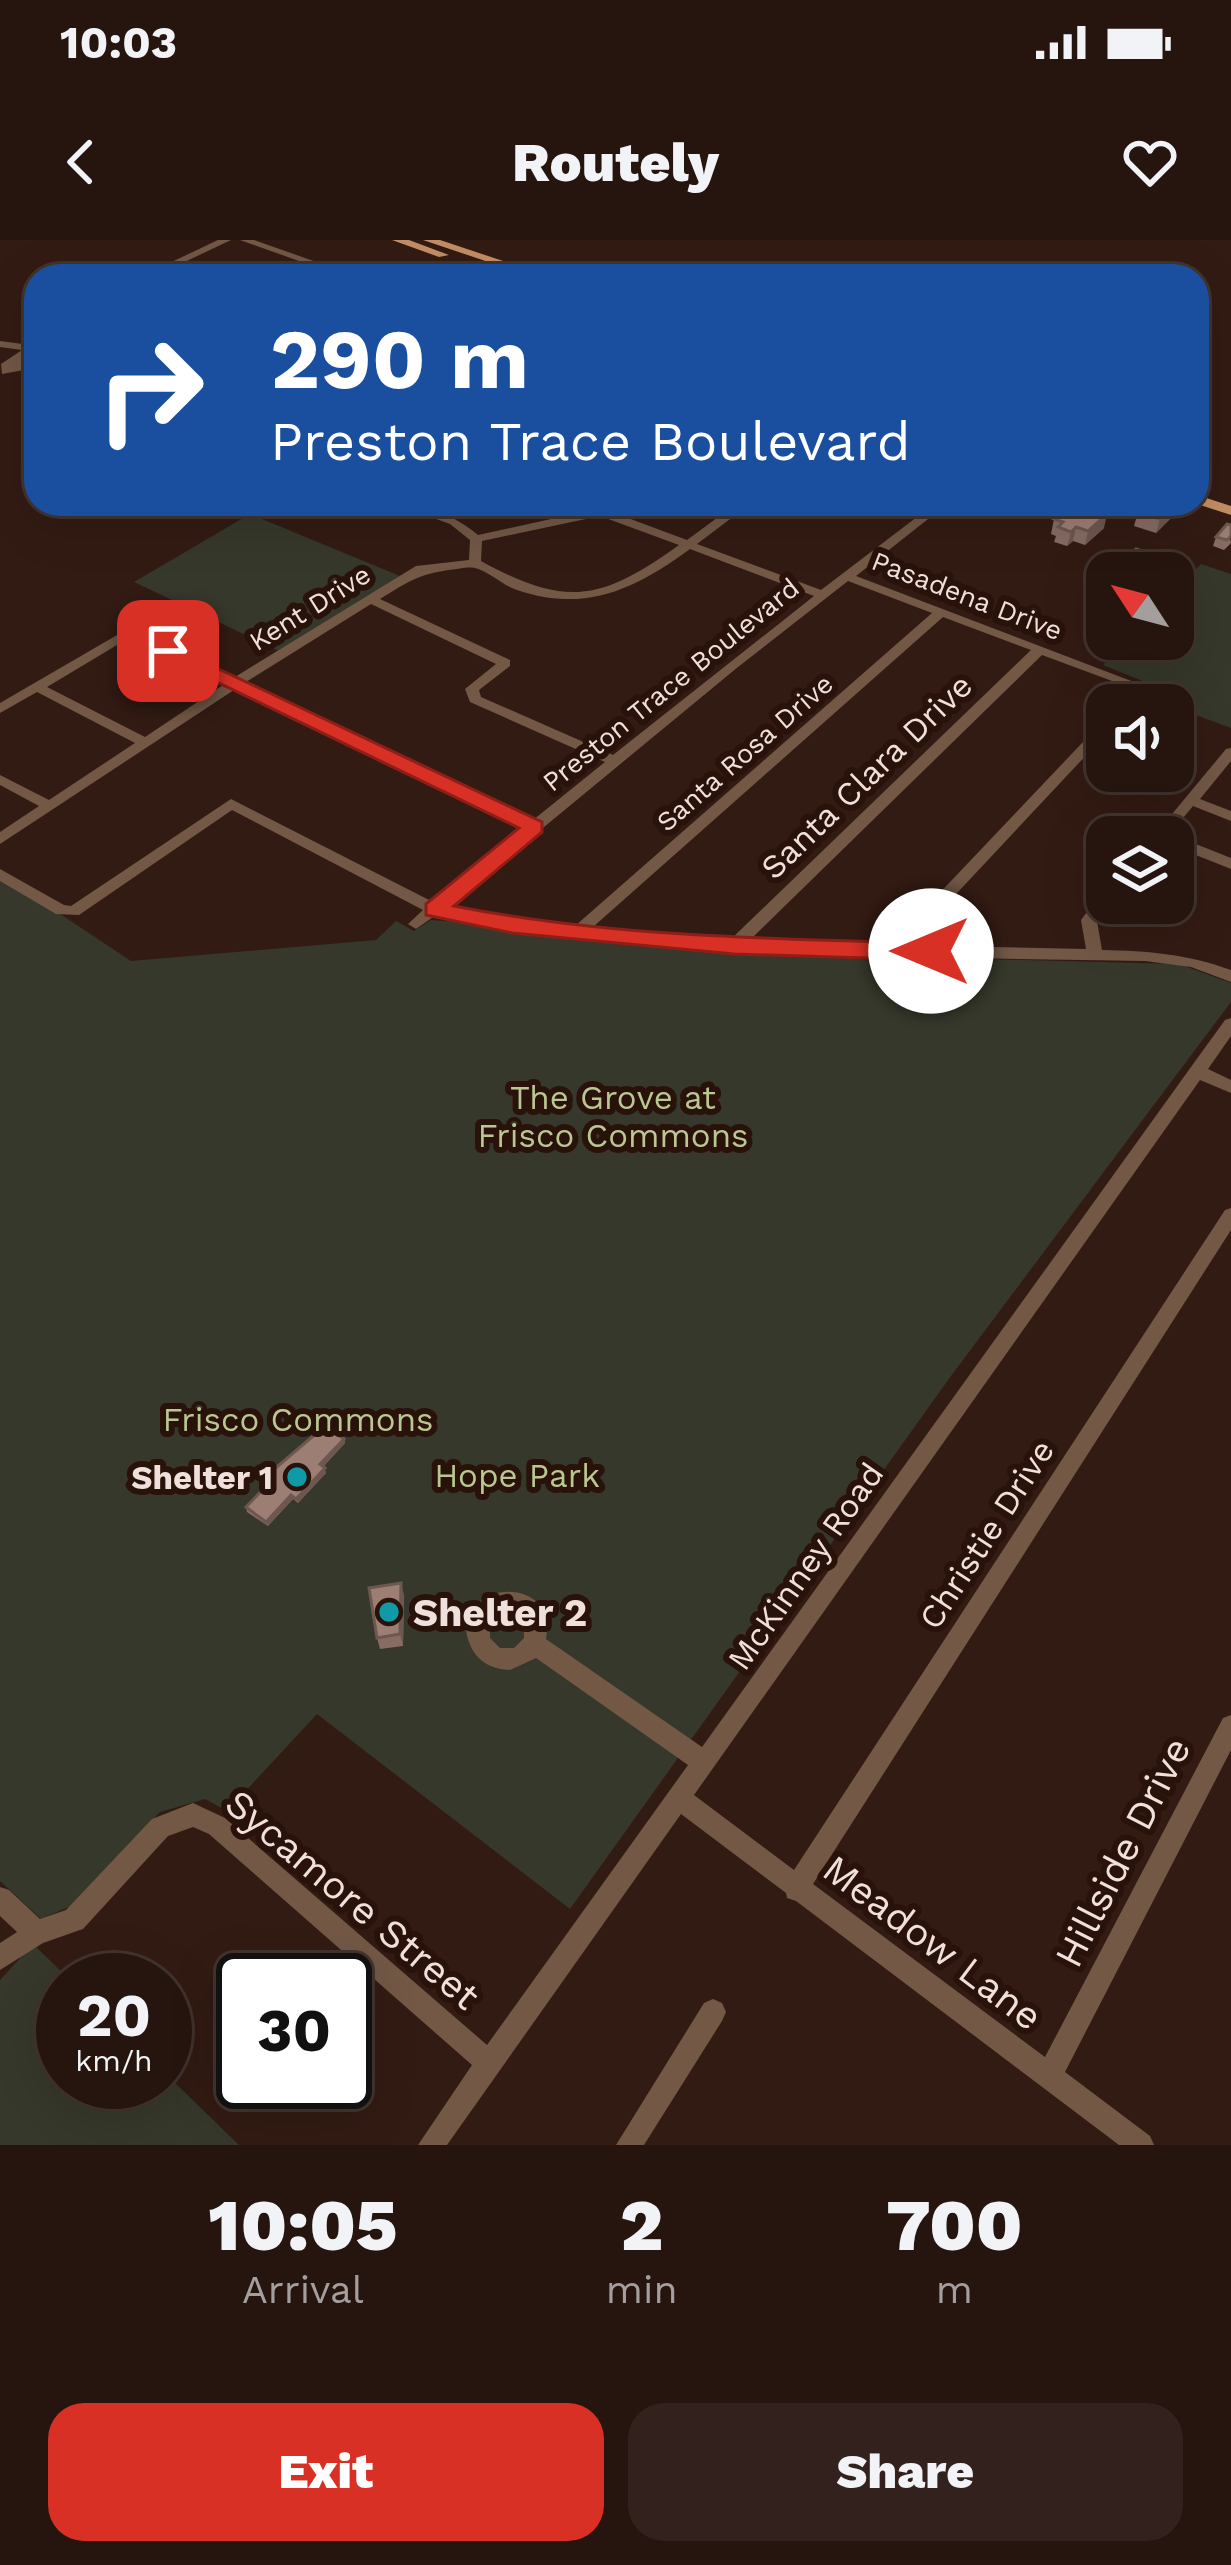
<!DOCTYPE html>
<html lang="en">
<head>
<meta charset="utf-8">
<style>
  :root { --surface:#26140e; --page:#32211c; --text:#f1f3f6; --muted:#a49e9e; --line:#42332e; --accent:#d93025 }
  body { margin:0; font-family:"Work Sans",sans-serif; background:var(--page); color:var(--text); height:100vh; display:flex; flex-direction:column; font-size:45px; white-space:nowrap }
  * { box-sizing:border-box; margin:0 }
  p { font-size:39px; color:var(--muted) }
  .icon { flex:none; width:66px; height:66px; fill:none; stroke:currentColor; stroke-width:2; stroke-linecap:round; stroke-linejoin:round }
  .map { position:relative; height:1905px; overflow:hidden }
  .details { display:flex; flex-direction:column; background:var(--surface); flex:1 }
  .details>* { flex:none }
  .top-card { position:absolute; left:24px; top:24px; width:1185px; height:252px; border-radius:36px; box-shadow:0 12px 48px #0002,0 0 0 3px var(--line); background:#1a4fa0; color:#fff; overflow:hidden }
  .needle { width:78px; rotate:306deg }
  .tools { position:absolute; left:1086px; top:312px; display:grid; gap:24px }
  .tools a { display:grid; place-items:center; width:108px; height:108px; border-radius:24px; background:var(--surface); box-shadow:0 12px 48px #0002,0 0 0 3px var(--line); font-size:60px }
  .speed { position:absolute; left:36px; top:1713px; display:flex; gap:24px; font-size:60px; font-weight:700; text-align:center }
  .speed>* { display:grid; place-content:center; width:156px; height:156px; border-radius:50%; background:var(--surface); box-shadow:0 12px 48px #0002,0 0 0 3px var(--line); line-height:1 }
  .speed small { font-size:30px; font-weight:400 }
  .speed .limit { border:6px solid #111; border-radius:18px; background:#fff; color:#111 }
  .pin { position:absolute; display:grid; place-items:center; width:102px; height:102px; color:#fff; margin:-51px; border-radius:24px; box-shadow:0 6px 18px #0006 }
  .me { position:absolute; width:132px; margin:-66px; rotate:270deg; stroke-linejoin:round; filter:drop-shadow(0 0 9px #0008) }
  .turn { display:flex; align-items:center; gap:42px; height:252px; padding:0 48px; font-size:54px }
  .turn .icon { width:156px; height:156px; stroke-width:2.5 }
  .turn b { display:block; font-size:84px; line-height:102px }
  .eta { display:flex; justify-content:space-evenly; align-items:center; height:204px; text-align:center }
  .eta b { font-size:72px; font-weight:800; line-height:84px }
  .action { display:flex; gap:24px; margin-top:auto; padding:24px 48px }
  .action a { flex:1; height:138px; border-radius:36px; background:var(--accent); color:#fff; font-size:48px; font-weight:800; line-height:138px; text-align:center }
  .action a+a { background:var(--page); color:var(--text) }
  .status { display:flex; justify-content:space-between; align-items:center; height:84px; padding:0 60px; background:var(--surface); direction:ltr }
  .status svg { height:33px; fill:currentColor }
  header { display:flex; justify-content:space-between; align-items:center; height:156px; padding:0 48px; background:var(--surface); font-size:54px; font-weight:800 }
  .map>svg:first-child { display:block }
</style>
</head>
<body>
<div class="status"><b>10:03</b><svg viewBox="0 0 49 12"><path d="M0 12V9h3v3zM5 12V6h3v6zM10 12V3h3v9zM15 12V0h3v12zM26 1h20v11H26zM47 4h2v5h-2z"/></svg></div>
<header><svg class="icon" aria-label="back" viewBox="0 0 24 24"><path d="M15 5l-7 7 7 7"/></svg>Routely<svg class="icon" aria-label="heart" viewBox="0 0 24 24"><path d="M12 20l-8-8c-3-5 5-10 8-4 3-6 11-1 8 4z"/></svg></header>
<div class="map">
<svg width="1231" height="1905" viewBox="0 0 1231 1905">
  <rect width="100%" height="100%" fill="#321b13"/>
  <path fill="#35382a" d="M 250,274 L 400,336 L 281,412 L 134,342 Z
    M 1201,324 L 1231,334 L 1231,488 L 1147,457 L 1155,446 L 1103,425 L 1128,399 L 1173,399 L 1173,353 Z
    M 0,634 L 131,721 L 376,700 L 396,681 L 414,691 L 431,680 L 944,718 L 1179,724 L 1231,743 L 1231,762 L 951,1136 L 570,1669 L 317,1474 L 227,1571 L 205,1559 L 160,1572 L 71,1666 L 41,1679 L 0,1641 Z
    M 33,1704 L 70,1740 L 63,1740 L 63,1842 L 165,1842 L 165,1833 L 239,1905 L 0,1905 L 0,1740 Z"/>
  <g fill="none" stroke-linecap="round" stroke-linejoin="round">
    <path fill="#725845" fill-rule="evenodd" d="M 218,0 L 231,0 L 155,36 L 142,36 Z
      M 240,0 L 254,0 L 356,36 L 341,36 Z
      M 82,27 L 101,34 L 103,36 L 79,32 L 79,28 Z
      M 0,101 L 30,105 L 36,102 L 36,110 L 22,119 L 24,130 L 2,134 L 1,124 L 22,110 L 0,107 Z
      M 395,264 C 426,264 454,275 478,295 L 601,268 L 687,300 L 736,264 L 750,264 L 697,304 L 821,350 L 934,264 L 947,264 L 856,336 L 1147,447 L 1131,465 L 1117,465 L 1131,448 L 1042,415 L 749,701 L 923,705 L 921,684 L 931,662 L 1102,482 L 1107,481 L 1107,493 L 943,668 L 937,684 L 938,706 L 1086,709 L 1081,680 L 1102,652 L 1107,651 L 1107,663 L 1110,663 L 1097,681 L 1102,710 C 1149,711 1187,714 1231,730 L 1231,742 L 1191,727 L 1145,721 C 909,716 669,721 436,675 L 416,689 L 408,684 L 423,670 L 232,570 L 79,675 L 56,674 L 0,641 L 0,629 L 64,665 L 71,666 L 231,559 L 433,662 L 524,588 L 237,448 L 0,604 L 0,592 L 39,566 L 0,545 L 0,535 L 49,560 L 135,503 L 37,452 L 0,473 L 0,463 L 124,391 L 140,391 L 235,437 L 416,326 L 469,320 L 470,300 L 450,284 ZM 600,276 L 679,305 C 601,361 566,368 481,321 L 482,301 ZM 690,309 L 814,356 L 613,515 L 481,457 L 479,450 L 510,426 L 510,420 L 380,359 C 411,340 420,333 457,329 C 462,328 470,327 475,328 C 490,332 502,345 517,350 C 585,373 634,350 690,309 ZM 848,341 L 932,373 L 575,686 L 512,680 L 447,667 L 738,427 ZM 371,364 L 496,424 L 465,449 L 470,462 L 605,522 L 533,580 L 246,442 ZM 943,377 L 1031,410 L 730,700 L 593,687 ZM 133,398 L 226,443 L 145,497 L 47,447 L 127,399 Z
      M 1231,508 L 1231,521 L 1200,559 L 1231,571 L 1231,581 L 1193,566 L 1168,596 L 1178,597 L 1231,618 L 1231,629 L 1173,606 L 1173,597 L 1153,597 L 1226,509 Z
      M 1231,778 L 1231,796 L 1208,829 L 1231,840 L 1231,853 L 1200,840 L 694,1555 L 794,1630 L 1225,970 L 1231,968 L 1231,990 L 813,1644 L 1045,1817 L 1223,1478 L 1231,1475 L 1231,1510 L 1065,1832 L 1150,1896 L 1154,1905 L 1119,1905 L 796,1661 L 787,1658 L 786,1653 L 681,1574 L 447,1905 L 418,1905 L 472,1825 L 209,1594 L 193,1587 L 168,1596 L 83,1689 L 43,1703 L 0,1730 L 0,1703 L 17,1692 L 0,1676 L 0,1647 L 9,1650 L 40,1679 L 66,1670 L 152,1579 L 193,1563 L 225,1578 L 487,1805 L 688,1525 L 536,1418 L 510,1430 C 493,1429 479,1423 471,1407 C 441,1345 558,1326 546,1399 L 702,1507 L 1191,827 L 1225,780 ZM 500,1372 L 514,1372 L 524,1382 L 524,1398 L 514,1408 L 500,1408 L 490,1398 L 490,1382 Z
      M 713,1759 L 722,1763 L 726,1772 L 722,1781 L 644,1905 L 616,1905 L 704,1763 Z"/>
    <path fill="#c38e64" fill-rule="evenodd" d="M 392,0 L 409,0 L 449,15 L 439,17 Z
      M 423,0 L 440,0 L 548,36 L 530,36 Z
      M 1197,255 L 1231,266 L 1231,275 L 1197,264 Z"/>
  </g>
  <path fill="#866c63" d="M 1138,272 L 1172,277 L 1156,293 L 1134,286 Z
    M 1054,279 L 1104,288 L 1085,305 L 1073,301 L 1067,306 L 1054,302 L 1056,296 L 1051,294 Z
    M 1227,284 L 1231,303 L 1224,310 L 1213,306 L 1216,297 Z
    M 1123,321 L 1173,333 L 1120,333 Z
    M 344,1199 L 345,1203 L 323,1227 L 326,1233 L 298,1263 L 293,1259 L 268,1286 L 247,1272 L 246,1267 L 270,1242 L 266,1236 Z
    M 404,1355 L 403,1406 L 380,1409 L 377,1398 Z"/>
  <path fill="#6d5850" d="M 1176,264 L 1172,277 L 1156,293 L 1160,279 Z
    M 1107,274 L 1104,288 L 1085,305 L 1088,291 Z
    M 1076,287 L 1073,301 L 1067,306 L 1071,292 Z
    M 344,1199 L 345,1203 L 321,1229 L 320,1224 Z
    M 325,1228 L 326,1233 L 298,1263 L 296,1259 Z
    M 291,1255 L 293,1259 L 268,1286 L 266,1282 Z
    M 401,1343 L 404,1355 L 403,1406 L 400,1394 Z"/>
  <path fill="#9c7e73" stroke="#6d5850" stroke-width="3" d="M 1072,264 L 1081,264 L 1107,274 L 1088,291 L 1076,287 L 1071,292 L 1058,287 L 1063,282 L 1054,279 Z
    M 1146,264 L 1175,264 L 1160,279 L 1138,272 Z
    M 1227,284 L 1231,285 L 1231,296 L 1227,300 L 1216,297 Z
    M 1136,309 L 1177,322 L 1166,333 L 1143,333 L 1128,328 L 1132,324 L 1123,321 Z
    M 325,1186 L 344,1199 L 320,1224 L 325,1228 L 296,1259 L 291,1255 L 266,1282 L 246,1267 L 272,1240 L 266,1236 Z
    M 401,1343 L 400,1394 L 377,1398 L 369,1348 Z"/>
  <path fill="#d93025" stroke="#8d1f18" stroke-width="3" d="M 168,405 L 542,582 L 542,592 L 454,666 C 611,697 772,699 931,703 L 943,711 L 931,720 L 734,714 L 512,693 L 426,675 L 426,664 L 519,588 L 161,415 L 158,411 Z"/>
  <g fill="#0f9aa8" stroke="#28120a" stroke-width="4.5">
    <circle cx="297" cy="1237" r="12"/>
    <circle cx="389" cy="1372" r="12"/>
  </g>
  <g text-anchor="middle" stroke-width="12" stroke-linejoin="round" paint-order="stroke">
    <g font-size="27" fill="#f0e0db" stroke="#28120a">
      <text transform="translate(967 356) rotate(21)" y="9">Pasadena Drive</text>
      <text transform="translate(310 368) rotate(-32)" y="9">Kent Drive</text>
      <text transform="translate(671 445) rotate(-39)" y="9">Preston Trace Boulevard</text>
      <text transform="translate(745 513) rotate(-41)" y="9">Santa Rosa Drive</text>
    </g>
    <g font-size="33" fill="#f0e0db" stroke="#28120a">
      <text transform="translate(866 536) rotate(-44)" y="12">Santa Clara Drive</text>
      <text transform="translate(986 1294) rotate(-57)" y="12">Christie Drive</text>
      <text transform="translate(805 1326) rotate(-55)" y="12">McKinney Road</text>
    </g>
    <g font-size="33" fill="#bbc793" stroke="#28120a">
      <text x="613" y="869">The Grove at<tspan x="613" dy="38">Frisco Commons</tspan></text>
      <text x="298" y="1191">Frisco Commons</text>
      <text x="517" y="1247">Hope Park</text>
    </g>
    <g font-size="33" font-weight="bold" fill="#f0e0db" stroke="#28120a" text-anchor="end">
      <text x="273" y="1249">Shelter 1</text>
    </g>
    <g font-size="39" font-weight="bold" fill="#f0e0db" stroke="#28120a" text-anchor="start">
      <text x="413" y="1386">Shelter 2</text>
    </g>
    <g font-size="39" fill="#f0e0db" stroke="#28120a">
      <text transform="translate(1122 1612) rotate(-63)" y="14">Hillside Drive</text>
      <text transform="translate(353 1659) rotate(40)" y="14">Sycamore Street</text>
      <text transform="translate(933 1702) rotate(37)" y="14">Meadow Lane</text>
    </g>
  </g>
</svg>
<div class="tools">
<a><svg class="needle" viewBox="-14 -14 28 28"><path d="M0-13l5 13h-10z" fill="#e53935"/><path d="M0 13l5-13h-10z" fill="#a49e9e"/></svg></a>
<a><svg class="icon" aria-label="sound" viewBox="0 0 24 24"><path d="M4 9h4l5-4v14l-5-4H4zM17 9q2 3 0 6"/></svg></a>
<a><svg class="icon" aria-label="layers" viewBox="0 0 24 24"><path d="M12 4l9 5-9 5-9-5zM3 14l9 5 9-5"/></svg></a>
</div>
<div class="speed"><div>20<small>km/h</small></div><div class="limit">30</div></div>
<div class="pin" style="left:168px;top:411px;background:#d93025"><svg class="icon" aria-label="arrive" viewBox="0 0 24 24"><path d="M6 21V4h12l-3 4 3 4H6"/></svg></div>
<svg class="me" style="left:931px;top:711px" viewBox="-20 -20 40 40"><circle r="19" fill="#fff"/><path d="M0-13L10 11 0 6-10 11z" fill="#d93025"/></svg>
<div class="top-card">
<div class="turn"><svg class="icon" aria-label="right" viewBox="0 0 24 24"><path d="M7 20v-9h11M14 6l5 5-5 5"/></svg><div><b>290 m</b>Preston Trace Boulevard</div></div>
</div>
</div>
<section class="details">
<div class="eta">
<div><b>10:05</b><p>Arrival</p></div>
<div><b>2</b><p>min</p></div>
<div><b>700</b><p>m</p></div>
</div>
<div class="action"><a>Exit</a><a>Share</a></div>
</section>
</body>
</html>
